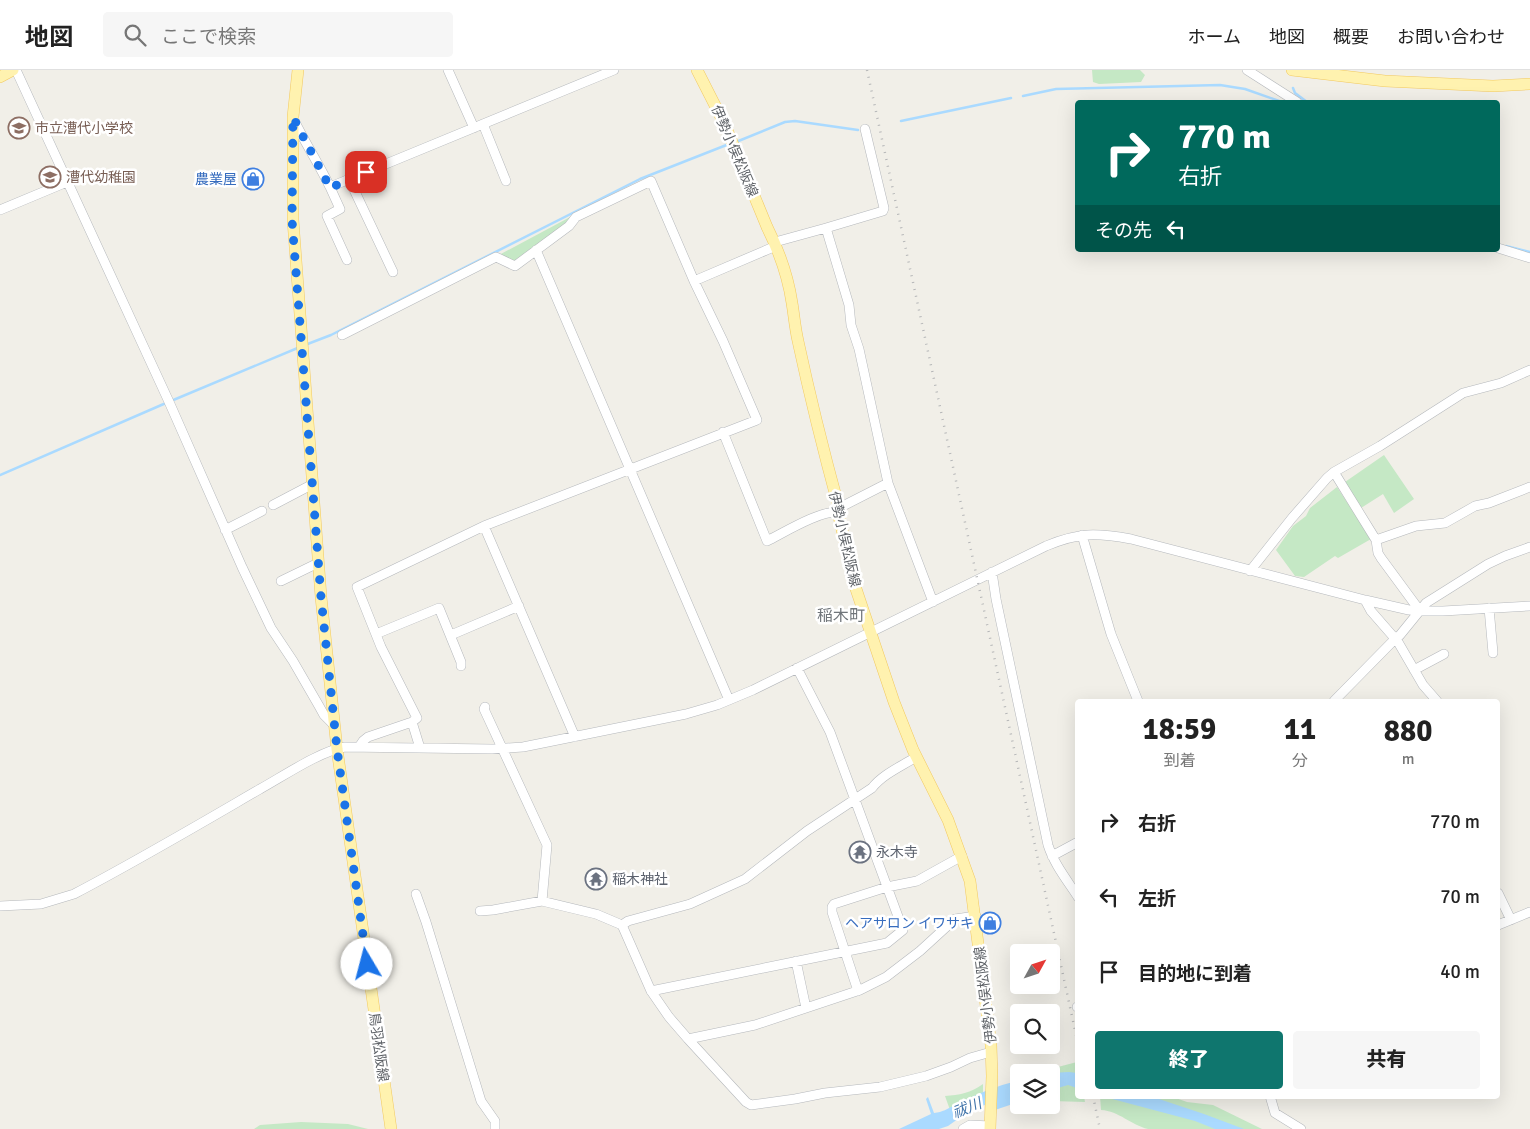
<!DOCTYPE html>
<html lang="ja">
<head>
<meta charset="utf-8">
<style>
  :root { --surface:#fff; --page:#f6f6f6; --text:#222; --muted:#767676; --line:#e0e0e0; --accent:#0f766e }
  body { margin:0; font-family:Signika,"Noto Sans JP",sans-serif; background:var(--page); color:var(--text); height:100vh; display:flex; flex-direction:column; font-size:19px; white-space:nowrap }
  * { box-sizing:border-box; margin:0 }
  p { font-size:16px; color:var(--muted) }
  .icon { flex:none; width:28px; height:28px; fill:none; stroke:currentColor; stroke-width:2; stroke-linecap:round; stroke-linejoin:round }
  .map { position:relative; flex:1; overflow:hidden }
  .details { position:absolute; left:1075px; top:629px; width:425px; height:400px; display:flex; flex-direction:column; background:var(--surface); border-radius:5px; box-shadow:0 5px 20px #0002 }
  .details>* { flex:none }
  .top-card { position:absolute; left:1075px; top:30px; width:425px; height:152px; border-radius:5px; box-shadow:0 5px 20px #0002; background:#00695c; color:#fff; overflow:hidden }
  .needle { width:32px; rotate:50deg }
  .buttons { position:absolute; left:1010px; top:874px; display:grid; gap:10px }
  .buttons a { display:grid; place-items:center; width:50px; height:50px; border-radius:5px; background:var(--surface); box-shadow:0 5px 20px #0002; font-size:25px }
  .pin { position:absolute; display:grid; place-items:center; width:42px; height:42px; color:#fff; margin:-21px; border-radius:10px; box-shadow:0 2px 8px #0006 }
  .me { position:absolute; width:55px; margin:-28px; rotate:352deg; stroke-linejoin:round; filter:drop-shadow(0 0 4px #0008) }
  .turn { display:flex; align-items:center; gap:18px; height:105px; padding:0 20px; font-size:22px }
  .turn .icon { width:65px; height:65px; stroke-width:2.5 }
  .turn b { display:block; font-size:35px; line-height:42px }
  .then { display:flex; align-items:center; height:48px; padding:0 20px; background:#0003; gap:10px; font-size:19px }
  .eta { display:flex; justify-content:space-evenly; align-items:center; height:85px; text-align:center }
  .eta b { font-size:30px; font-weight:800; line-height:35px }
  .action { display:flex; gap:10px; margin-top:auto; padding:10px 20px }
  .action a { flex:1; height:58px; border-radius:5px; background:var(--accent); color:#fff; font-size:20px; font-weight:800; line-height:58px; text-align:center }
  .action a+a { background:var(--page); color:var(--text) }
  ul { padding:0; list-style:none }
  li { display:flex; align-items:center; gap:15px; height:75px; padding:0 20px }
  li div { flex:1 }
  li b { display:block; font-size:19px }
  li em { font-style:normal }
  header { display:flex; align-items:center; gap:30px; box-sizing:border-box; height:70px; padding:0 25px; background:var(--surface); border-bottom:1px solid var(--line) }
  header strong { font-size:24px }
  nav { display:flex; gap:28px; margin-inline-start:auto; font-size:18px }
  .search { width:350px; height:45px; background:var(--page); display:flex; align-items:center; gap:12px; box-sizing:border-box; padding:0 18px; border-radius:5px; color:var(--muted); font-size:19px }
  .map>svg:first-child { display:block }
</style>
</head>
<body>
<header>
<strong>地図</strong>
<div class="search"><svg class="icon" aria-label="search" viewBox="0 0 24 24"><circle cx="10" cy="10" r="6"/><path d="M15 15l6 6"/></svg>ここで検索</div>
<nav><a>ホーム</a><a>地図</a><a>概要</a><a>お問い合わせ</a></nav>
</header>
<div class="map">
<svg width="1530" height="1059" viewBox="0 0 1530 1059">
  <rect width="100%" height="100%" fill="#f1efe8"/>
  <path fill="#c5e8c5" d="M 1092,0 L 1140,0 L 1145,5 L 1141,12 L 1099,14 L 1093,12 Z
    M 572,146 L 567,154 L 515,193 L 499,185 Z
    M 1384,385 L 1414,429 L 1394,443 L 1383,424 L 1361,438 L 1345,412 Z
    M 1337,417 L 1371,469 L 1338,488 L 1335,486 L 1304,507 L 1295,506 L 1276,480 L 1293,456 L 1306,446 L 1310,438 Z
    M 1077,992 L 1078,1026 L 1084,1026 L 1085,1032 L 1051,1031 L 1051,1005 L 1054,998 Z
    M 983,1014 L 983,1026 L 950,1040 L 945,1026 C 959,1025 971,1023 983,1014 Z
    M 1100,1026 L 1170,1026 L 1187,1032 L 1213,1035 L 1262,1059 L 1148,1059 C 1131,1055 1119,1041 1101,1040 Z
    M 301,1052 L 348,1054 L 368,1059 L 254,1059 L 260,1055 Z"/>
  <path fill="#aadaff" d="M 1069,1002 L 1077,1003 L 1077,1018 L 1068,1015 L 1051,1020 L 1051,1003 Z
    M 1019,1011 L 1019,1032 L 995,1040 L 985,1035 L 972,1039 L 948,1056 L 939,1059 L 899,1059 L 931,1044 L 926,1029 L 928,1027 L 934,1043 C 943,1042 947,1039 955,1035 C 973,1026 999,1014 1019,1011 Z
    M 1101,1026 L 1150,1026 L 1204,1044 L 1244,1059 L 1215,1059 L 1195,1051 Z"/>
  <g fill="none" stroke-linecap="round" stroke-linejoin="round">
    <path stroke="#aadaff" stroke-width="2.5" d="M 1293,18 L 1295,23 L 1307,32
      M 1023,26 L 1056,19 L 1220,15 L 1245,19 L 1282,32
      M 901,51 L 1011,28
      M 736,72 L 785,52 L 795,51 L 858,60
      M 1506,176 L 1530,182
      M 305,275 L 331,265 L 640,109 L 729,74
      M 171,331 L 300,277
      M 0,405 L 166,333"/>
    <g stroke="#b5b8bc" stroke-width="10">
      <path id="minor" d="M 16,0 L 170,334 L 242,497 L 271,558 L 293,591 L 319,636 L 324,645 L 334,655
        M 448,0 L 474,58
        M 1247,0 L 1297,32
        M 294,50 C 305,73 319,94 330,117 L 614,0
        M 483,54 L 506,111
        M 349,109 L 393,202
        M 330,117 L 340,139 L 327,146 L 347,190
        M 0,140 L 67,112
        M 826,158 L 883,141 L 884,138 L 865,59
        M 775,172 L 826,158 L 849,235 L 851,255 L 859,279 L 888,413 L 933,532
        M 1498,178 L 1530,188
        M 536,180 L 729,630
        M 694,211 L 776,176
        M 342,265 L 496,187 L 515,196 L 569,156 L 576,147 L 651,111 L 694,211 L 723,271 L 757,350 L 484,456 L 357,517 L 381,577 L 417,648 L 412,652 L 368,667 L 363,671 L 359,677
        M 723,362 L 767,471 C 785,462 821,440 839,442
        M 1334,402 L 1376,470 L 1378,483 L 1381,488 L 1420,541
        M 273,435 L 313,414
        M 839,438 L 888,413
        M 484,456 L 575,667
        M 225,460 L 262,441
        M 1082,465 L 1111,564 L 1138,631
        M 1376,470 L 1416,456 L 1445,453 L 1475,436 L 1489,433 L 1530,417
        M 1250,501 L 1292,448 L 1327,408 L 1334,402 L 1380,376 L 1463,323 L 1501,313 L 1530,300
        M 992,502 L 996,529 L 1048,775 C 1054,794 1067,810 1078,827
        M 281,511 L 318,493
        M 1365,530 L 1371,541 L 1398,572 L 1423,615 L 1437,631
        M 1489,538 L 1493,583
        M 376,564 L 439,538 L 461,592 L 461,596
        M 451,565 L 519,536
        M 1414,600 L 1444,584
        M 1334,631 L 1395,569 L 1400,565 L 1426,533 L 1488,494 L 1505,486 L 1530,477
        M 485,637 L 484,639 L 547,775 L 542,831
        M 412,652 L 420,678
        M 1052,786 L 1078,772
        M 1498,823 L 1511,850
        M 416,824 L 426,852 L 481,1031 L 495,1051 L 495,1059
        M 0,836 L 41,834 L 74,824 C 137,791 198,755 260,719 C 282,707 320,681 345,677 L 492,679 L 523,677 L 686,644 L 717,635 L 753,620 L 1046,476 C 1079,462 1097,463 1131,469 L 1365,530 L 1409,540 L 1420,541 L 1443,541 L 1530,536
        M 480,841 L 493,840 L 542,831 L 596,844 L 622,855 L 651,921 L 669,947 L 688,969 L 746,1032 L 751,1035 L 795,1029 L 825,1023 L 880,1017 L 926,1006 L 951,997 L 970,988 L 991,982
        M 622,855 L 628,851 L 690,834 L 745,809 L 807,761 L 872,718 C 883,704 902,696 916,687
        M 1498,855 L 1530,842
        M 796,891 L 806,938
        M 651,921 L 887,873 L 903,860 L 830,662 L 797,598
        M 858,921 L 832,842 L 832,837 L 834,834 L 887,817 L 917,811 L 962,786
        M 1077,937 L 1078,937
        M 688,969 L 755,955 L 860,920 L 886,907 L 920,881 L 955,849 L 976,846
        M 1270,1026 L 1275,1043 L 1301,1059
        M 963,1059 L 970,1055 L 990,1056"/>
    </g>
    <g stroke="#f2c960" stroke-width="12">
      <path id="major" d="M 298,0 L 293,47 L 293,150 L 321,527 L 337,679 L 391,1059
        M 697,0 L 725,55 L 767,157 C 779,181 788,206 792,233 C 794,245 795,258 798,271 C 810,327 824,383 839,438 L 839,447 L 856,519 L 894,632 L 913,680 L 948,750 L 970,811 L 991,975 L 992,1006 L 990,1059
        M 1292,0 L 1385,11 L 1493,16 L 1530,14
        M 0,7 L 13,0"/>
    </g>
    <use href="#minor" stroke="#fff" stroke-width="9"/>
    <use href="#major" stroke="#fff2af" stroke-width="11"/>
    <path stroke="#b6b7b8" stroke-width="2.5" stroke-dasharray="1 6" stroke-linecap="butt" d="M 867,0 L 1078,974
      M 1093,1026 L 1100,1059"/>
  </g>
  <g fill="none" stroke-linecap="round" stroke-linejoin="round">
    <path stroke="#1a73e8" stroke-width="9" stroke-dasharray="0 16.2" d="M 366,102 L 330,118 C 318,94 305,71 293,47 L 292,150 L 321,527 L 337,679 L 367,894"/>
  </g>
  <defs>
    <g id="school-ring" transform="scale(1.125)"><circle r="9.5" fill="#fff" stroke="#8d6e63" stroke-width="1.5"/><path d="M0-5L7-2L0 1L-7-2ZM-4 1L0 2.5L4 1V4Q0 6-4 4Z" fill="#8d6e63"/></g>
    <g id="shop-ring" transform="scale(1.125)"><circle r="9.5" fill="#fff" stroke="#3f7fe0" stroke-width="1.5"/><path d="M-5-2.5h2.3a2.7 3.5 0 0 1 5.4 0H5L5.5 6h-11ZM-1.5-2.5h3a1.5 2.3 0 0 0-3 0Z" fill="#3f7fe0"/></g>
    <g id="temple-ring" transform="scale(1.125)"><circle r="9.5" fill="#fff" stroke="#6b7280" stroke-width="1.5"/><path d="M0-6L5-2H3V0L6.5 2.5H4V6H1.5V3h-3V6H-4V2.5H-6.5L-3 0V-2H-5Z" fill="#6b7280"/></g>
  </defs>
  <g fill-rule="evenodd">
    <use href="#school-ring" x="19" y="58"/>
    <use href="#school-ring" x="50" y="107"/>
    <use href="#shop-ring" x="253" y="109"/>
    <use href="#temple-ring" x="860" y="782"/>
    <use href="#temple-ring" x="596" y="809"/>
    <use href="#shop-ring" x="990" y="853"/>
  </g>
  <g text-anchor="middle" stroke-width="5" stroke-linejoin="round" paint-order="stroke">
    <g font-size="14" fill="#785e54" stroke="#fff" text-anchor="start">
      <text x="35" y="63">市立漕代小学校</text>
      <text x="66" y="112">漕代幼稚園</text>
    </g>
    <g font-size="14" fill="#5f6368" stroke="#fff">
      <text transform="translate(735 81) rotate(67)" y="5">伊勢小俣松阪線</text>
      <text transform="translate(845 469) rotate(77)" y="5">伊勢小俣松阪線</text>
      <text transform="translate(985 925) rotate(-97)" y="5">伊勢小俣松阪線</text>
      <text transform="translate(379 977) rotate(82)" y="5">鳥羽松阪線</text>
    </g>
    <g font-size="14" fill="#366cbe" stroke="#fff" text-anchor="end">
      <text x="237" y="114">農業屋</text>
      <text x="974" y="858">ヘアサロン イワサキ</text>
    </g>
    <g font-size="14" fill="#5b616d" stroke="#fff" text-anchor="start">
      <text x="876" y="787">永木寺</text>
      <text x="612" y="814">稲木神社</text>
    </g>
    <g font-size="15" font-style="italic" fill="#4174aa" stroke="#fff">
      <text transform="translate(967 1038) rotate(-22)" y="5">祓川</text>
    </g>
    <g font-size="16" fill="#70757a" stroke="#fff">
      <text x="841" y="551">稲木町</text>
    </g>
  </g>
</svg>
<div class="buttons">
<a><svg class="needle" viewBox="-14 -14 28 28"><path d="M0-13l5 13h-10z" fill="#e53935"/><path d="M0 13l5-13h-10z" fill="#767676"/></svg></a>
<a><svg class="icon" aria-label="search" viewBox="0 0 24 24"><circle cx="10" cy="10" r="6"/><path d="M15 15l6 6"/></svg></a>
<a><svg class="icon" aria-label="layers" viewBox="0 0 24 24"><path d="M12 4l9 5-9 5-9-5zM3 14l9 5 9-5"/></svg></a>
</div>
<div class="pin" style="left:366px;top:102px;background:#d93025"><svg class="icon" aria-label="arrive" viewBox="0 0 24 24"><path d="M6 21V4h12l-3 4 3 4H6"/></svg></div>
<svg class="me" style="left:367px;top:894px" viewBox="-20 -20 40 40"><circle r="19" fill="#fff"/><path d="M0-13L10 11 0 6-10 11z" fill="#1a73e8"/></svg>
<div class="top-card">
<div class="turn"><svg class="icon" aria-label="right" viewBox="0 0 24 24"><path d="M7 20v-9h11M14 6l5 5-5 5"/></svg><div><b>770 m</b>右折</div></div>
<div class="then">その先<svg class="icon" aria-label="left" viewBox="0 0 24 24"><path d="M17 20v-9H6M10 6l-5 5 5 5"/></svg></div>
</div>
<section class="details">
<div class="eta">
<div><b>18:59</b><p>到着</p></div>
<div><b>11</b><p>分</p></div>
<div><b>880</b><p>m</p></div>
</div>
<ul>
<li><svg class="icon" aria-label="right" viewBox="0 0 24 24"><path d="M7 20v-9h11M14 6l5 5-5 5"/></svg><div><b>右折</b></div><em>770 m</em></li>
<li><svg class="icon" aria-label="left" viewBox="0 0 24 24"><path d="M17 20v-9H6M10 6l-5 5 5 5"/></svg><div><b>左折</b></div><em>70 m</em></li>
<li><svg class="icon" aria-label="arrive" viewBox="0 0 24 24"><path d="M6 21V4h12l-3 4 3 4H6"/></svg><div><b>目的地に到着</b></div><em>40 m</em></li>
</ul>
<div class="action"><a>終了</a><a>共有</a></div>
</section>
</div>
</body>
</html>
